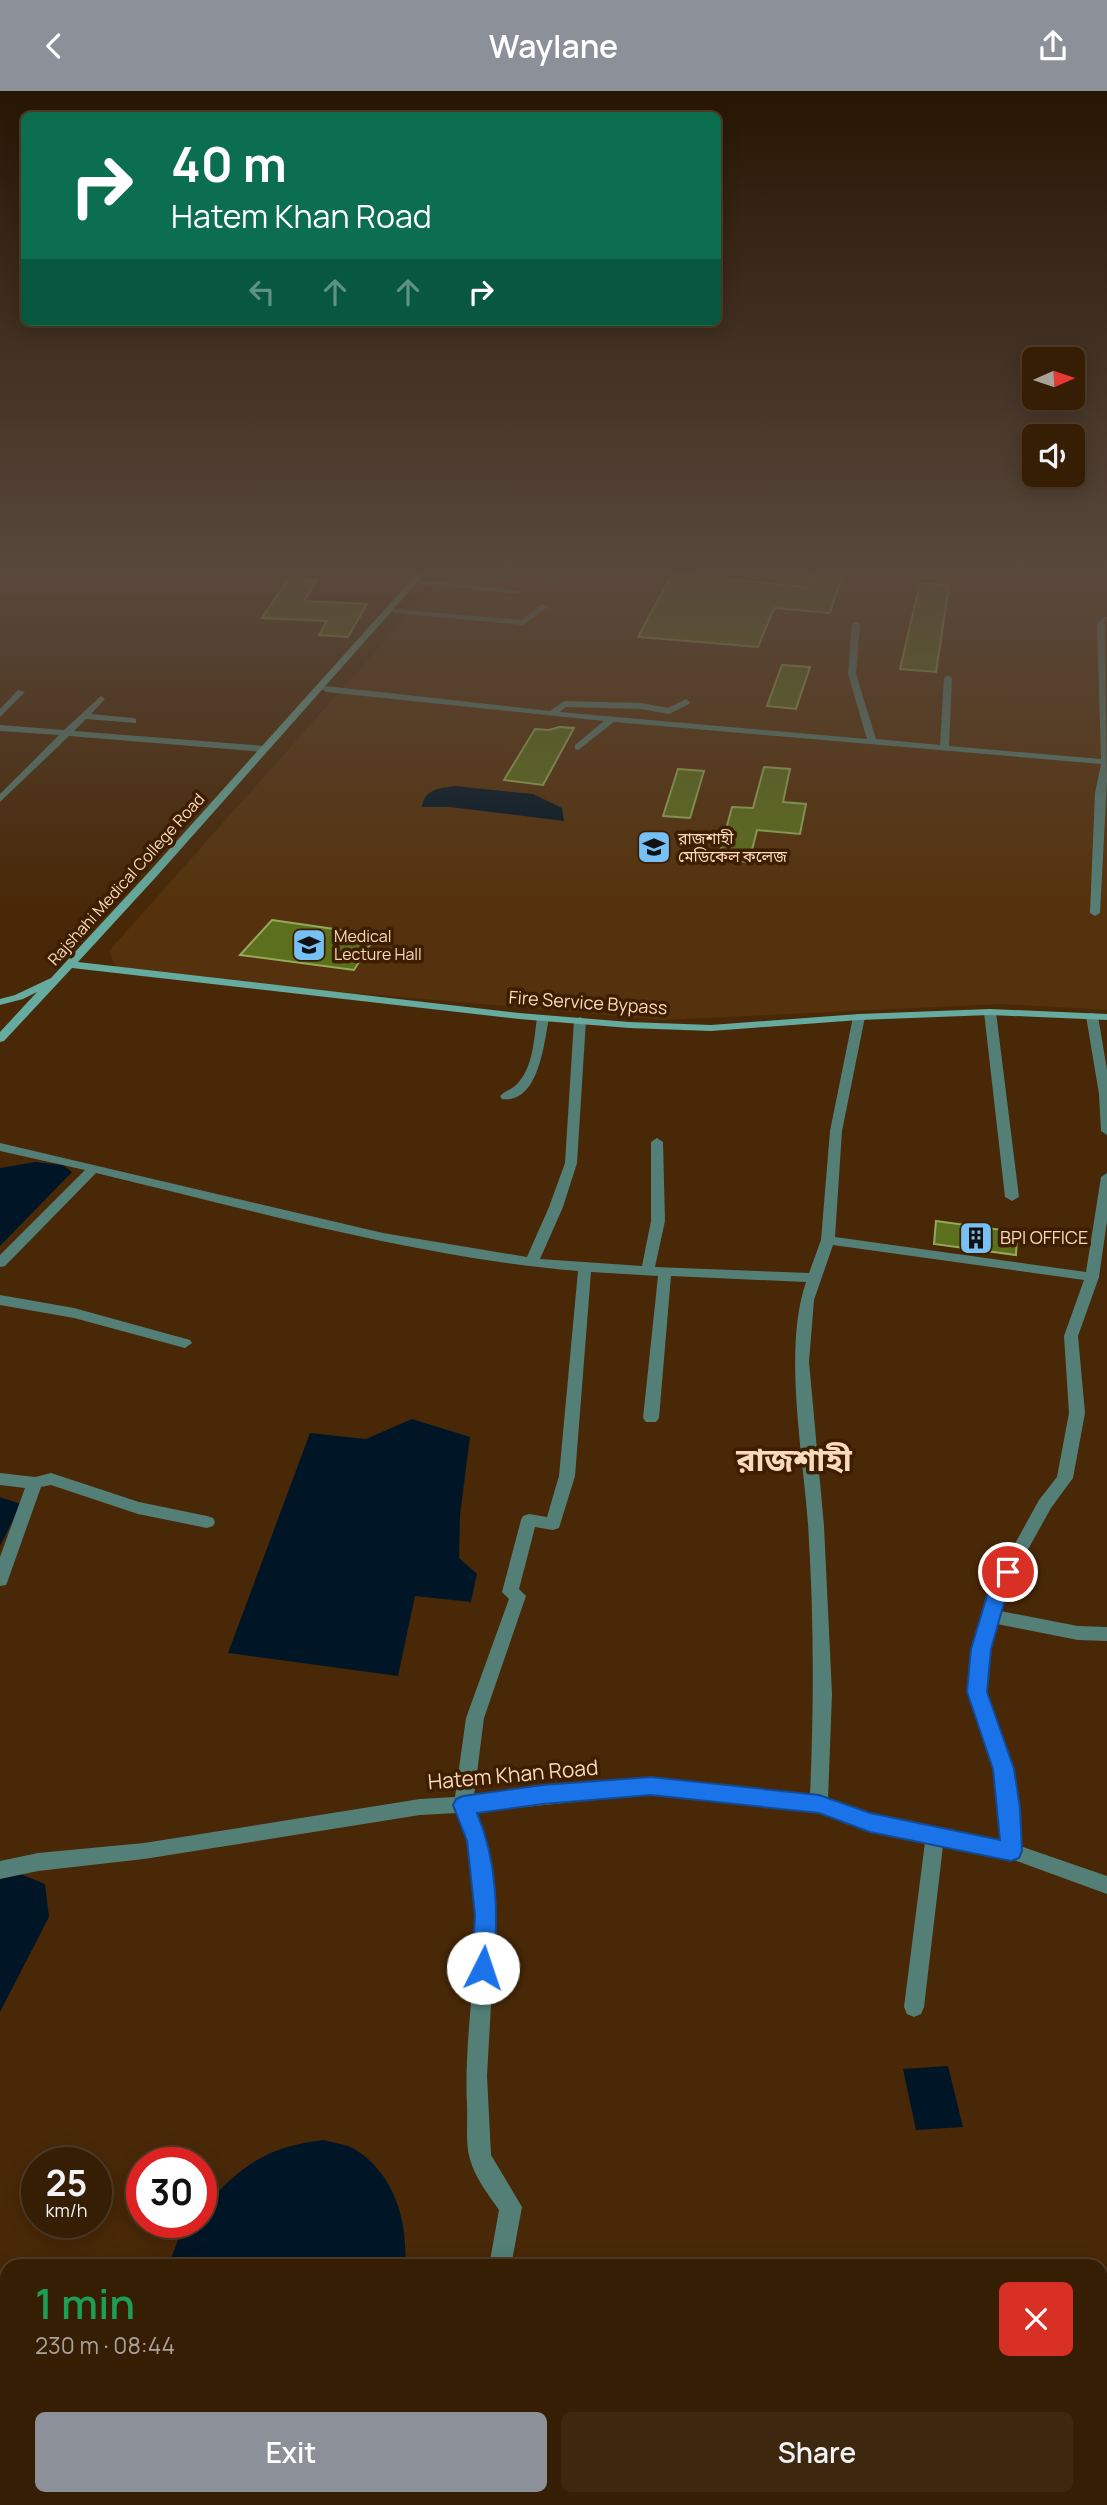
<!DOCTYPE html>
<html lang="en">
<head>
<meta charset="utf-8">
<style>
  :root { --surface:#361e05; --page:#3d270f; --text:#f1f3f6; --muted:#aaa29a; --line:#503c27; --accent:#8c9099 }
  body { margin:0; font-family:Manrope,"Noto Sans Bengali",sans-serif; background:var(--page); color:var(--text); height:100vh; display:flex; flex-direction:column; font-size:26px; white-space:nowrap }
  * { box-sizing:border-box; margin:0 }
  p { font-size:23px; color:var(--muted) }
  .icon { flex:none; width:38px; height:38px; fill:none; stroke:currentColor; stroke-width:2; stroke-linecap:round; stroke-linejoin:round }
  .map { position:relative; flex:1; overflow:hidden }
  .side { position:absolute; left:0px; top:2168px; width:1108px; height:247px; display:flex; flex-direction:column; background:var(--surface); border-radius:21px 21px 0 0; box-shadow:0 4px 18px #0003,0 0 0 2px var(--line) }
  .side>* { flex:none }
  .hud { position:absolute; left:21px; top:21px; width:700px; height:214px; border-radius:10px; box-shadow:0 4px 18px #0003,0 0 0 2px var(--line); background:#0b6e4f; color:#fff; overflow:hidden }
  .needle { width:46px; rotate:87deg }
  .buttons { position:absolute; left:1022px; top:256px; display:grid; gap:14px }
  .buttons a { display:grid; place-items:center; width:63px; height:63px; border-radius:10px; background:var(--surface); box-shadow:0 4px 18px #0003,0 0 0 2px var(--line); font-size:35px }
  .speed { position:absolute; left:21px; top:2056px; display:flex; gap:14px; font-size:35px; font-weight:700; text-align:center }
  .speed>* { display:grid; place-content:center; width:91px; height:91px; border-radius:50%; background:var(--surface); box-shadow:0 4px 18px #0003,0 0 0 2px var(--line); line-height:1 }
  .speed small { font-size:18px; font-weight:400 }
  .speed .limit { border:10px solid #d22; background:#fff; color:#111 }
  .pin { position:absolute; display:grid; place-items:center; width:60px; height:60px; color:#fff; margin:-30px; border:4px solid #fff; border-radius:50%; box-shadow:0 2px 7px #0007 }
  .me { position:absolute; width:77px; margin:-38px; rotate:4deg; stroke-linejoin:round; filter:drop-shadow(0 0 5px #0008) }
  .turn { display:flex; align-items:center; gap:24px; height:147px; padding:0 35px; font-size:32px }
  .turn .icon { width:91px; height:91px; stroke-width:2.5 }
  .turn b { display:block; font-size:49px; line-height:60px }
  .lanes { display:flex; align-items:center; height:66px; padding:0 35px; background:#0003; justify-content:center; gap:35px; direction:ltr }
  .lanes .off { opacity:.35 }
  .round { display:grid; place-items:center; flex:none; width:74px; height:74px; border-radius:10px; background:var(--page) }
  .headline { display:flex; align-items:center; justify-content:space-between; height:119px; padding:0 35px }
  h1 { font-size:42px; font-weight:600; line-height:52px; color:#1e9e55 }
  .button { display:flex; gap:14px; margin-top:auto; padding:14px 35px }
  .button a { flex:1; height:80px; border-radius:10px; background:var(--accent); color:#fff; font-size:28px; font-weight:600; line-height:80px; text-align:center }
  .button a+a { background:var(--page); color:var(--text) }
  header { display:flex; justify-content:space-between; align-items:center; height:91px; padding:0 35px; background:var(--accent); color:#fff; font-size:32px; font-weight:600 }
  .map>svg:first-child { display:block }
</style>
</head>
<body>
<header><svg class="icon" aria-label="back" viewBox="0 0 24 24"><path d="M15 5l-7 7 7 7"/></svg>Waylane<svg class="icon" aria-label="share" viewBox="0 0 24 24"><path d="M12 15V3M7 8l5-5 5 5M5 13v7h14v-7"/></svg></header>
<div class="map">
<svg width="1107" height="2414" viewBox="0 0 1107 2414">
  <rect width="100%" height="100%" fill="#482807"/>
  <path fill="#55320d" d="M 449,478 L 1107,478 L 1107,919 L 1001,913 L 664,929 L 124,882 L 114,872 L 109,860 Z"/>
  <path fill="#001627" d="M 455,695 L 533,703 L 562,717 L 564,730 L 450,716 L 422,716 C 424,698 440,697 455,695 Z
    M 35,1071 L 63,1074 L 72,1081 L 0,1155 L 0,1077 Z
    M 412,1328 L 470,1346 L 460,1424 L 459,1467 L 477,1483 L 471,1511 L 415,1505 L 398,1585 L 228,1562 L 310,1342 L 366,1348 Z
    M 0,1406 L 21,1413 L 0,1455 Z
    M 18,1782 L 45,1793 L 49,1826 L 0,1921 L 0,1786 Z
    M 948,1975 L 963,2036 L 916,2039 L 903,1978 Z
    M 324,2049 C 334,2052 347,2053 356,2059 C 395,2084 408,2131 405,2175 L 168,2175 L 180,2144 L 191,2132 L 201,2132 L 201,2120 C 238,2076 267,2055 324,2049 Z
    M 193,2408 L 409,2408 L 405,2414 L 198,2414 Z"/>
  <path fill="#5c6f1c" stroke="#94aa5a" stroke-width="2" d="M 814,478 L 839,478 L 836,488 L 841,488 L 830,522 L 774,517 L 758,556 L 638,546 L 672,483 L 807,496 Z
    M 289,487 L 317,489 L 304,510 L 367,513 L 348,546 L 319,544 L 327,530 L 262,527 Z
    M 920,492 L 949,495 L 936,581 L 900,578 Z
    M 782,574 L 810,576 L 796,618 L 767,615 Z
    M 559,636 L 574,637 L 543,694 L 504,689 L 535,638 L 549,639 Z
    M 764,676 L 790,678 L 783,711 L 806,713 L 800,743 L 757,739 L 749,771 L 718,768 L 732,716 L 753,717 Z
    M 678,678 L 704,680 L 690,727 L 663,725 Z
    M 272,829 L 376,844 L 354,879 L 240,864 Z
    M 936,1130 L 1017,1141 L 1016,1164 L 934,1153 Z"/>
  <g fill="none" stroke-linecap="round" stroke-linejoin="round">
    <path fill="#547f77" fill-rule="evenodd" d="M 560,478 L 568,478 L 559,490 L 553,490 Z
      M 421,489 L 518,499 L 522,501 L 518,503 L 418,493 L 418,489 Z
      M 542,513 L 549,515 L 523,534 L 395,522 L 391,520 L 395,518 L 521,529 Z
      M 1104,526 L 1107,526 L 1105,533 L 1107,690 L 1100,822 L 1095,825 L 1090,822 L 1095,702 L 1101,673 L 614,631 L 578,659 L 575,658 L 575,654 L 604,630 L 326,601 L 322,598 L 326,595 L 550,620 L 564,610 L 641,612 L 668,617 L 686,608 L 690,611 L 689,613 L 669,623 L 641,618 L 566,616 L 560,621 L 867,648 L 848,583 L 852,533 L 856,531 L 860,533 L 856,583 L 876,648 L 940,654 L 944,587 L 948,584 L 952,587 L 949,655 L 1101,668 L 1097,532 Z
      M 18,599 L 25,601 L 0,626 L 0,618 Z
      M 101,605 L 105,608 L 91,623 L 133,627 L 136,628 L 136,632 L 86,628 L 74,640 L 264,655 L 269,658 L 264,661 L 69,645 L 0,711 L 0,703 L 59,644 L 0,640 L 0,634 L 64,639 Z
      M 990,918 L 996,921 L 1019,1106 L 1012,1110 L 1005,1106 L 984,921 Z
      M 1092,922 L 1098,925 L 1107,979 L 1107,1044 L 1101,1040 L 1099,1003 L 1086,925 Z
      M 859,923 L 865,926 L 842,1040 L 835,1146 L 1086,1181 L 1101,1086 L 1107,1082 L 1107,1130 L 1099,1186 L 1078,1245 L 1085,1322 L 1073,1387 L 1051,1417 L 1006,1498 L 1000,1520 L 1078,1535 L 1107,1536 L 1107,1550 L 1078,1549 L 997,1533 L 990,1558 L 986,1601 L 1012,1678 L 1018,1717 L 1020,1755 L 1107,1785 L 1107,1803 L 1011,1768 L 943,1755 L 924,1916 L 921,1923 L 914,1926 L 907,1923 L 904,1916 L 925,1751 L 870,1740 L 819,1721 L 651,1703 L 475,1721 L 487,1750 L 496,1824 L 487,1985 L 491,2064 L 522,2116 L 511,2175 L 489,2175 L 499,2119 C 488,2103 475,2087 470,2068 C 465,2052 468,2031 467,2014 C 462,1918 495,1814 457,1722 L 420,1724 L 144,1768 L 38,1780 L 0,1788 L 0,1770 L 38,1762 L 144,1752 L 420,1708 L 455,1706 L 466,1627 L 509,1508 L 502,1501 L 521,1429 L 523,1425 L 529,1423 L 547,1426 L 559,1385 L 578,1180 C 414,1166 256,1120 96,1082 L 5,1175 L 0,1176 L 0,1164 L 85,1079 L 0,1060 L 0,1052 L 383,1142 L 527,1166 L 549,1116 L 565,1072 L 574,929 L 580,926 L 586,929 L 577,1072 L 563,1116 L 540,1168 L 642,1175 L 651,1130 L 651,1051 L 657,1047 L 663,1051 L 665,1130 L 655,1176 L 809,1182 L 821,1149 L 830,1040 L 853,926 ZM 833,1154 L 1084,1189 L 1064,1245 L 1069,1322 L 1057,1386 L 1039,1409 L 990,1498 L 972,1558 L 968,1601 L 994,1678 L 1000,1717 L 1001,1750 L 870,1724 L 828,1708 L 832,1603 L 824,1435 L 809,1271 L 814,1209 ZM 591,1181 L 658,1185 L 643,1327 L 646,1331 L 656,1331 L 659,1327 L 671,1185 L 806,1191 C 783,1258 803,1362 808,1433 C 814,1524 814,1614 810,1704 L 651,1687 L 474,1705 L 484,1627 L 526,1505 L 519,1498 L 535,1436 L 553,1439 L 559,1437 L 575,1385 Z
      M 543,924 L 549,927 C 544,952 539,1013 502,1008 L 500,1005 C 505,1000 513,998 518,992 C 533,976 534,948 537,927 Z
      M 0,1204 L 74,1217 L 190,1249 L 192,1252 L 185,1257 L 74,1227 L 0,1214 Z
      M 0,1382 L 35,1386 L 51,1382 L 139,1411 L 207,1425 L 213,1427 L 215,1431 L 213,1435 L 207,1437 L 138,1423 L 51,1394 L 41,1396 L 8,1489 L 6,1494 L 0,1495 L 0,1466 L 25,1397 L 0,1394 Z
      M 441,2408 L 465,2408 L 463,2414 L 439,2414 Z"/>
    <path fill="#65ab9f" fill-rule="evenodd" d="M 421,478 L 429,478 L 156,786 L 78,871 L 519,922 L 629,931 L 711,934 L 859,923 L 990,918 L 1107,923 L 1107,929 L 990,924 L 859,929 L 711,940 L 629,937 L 519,928 L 72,877 L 4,950 L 0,951 L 0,941 L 37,901 L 23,908 L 0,914 L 0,908 L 15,904 L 51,887 L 148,782 Z"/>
  </g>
  <linearGradient id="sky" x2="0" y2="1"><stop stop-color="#281604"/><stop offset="0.59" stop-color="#58483c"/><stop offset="1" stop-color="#58483c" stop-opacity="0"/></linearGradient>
  <rect width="1107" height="816" fill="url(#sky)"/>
  <path fill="#1a73e8" stroke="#114b97" stroke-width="2" d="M 1008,1473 L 1014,1476 L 1017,1481 L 1008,1498 L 991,1558 L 987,1601 L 1014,1678 L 1020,1717 L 1022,1760 L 1019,1767 L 1011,1770 L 870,1741 L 819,1722 L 651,1704 L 543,1713 L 477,1722 C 498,1772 498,1824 494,1877 L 491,1885 L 483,1888 L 475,1885 L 472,1877 L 475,1824 L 467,1750 L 453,1714 L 456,1708 L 463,1705 L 543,1694 L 651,1686 L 819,1704 L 870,1722 L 1000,1749 L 993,1678 L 967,1601 L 971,1558 L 989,1498 L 1001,1476 Z"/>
  <defs>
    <g id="university-square" transform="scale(1.75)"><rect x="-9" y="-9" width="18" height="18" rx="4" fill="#76c0f6" stroke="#3d1e00"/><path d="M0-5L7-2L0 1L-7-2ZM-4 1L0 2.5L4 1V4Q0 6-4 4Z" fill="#111"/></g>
    <g id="building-square" transform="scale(1.75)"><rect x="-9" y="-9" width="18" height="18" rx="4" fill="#76c0f6" stroke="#3d1e00"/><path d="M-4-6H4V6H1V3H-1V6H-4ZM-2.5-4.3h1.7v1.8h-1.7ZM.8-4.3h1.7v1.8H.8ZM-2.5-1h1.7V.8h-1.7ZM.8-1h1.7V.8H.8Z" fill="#111"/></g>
  </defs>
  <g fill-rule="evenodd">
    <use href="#university-square" x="654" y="756"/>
    <use href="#university-square" x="309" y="854"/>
    <use href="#building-square" x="976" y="1147"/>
  </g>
  <g text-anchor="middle" stroke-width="7" stroke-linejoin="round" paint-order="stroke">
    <g font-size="16" fill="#fcd9bc" stroke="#3d1e00" text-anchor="start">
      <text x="678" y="753">রাজশাহী<tspan x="678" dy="18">মেডিকেল কলেজ</tspan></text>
      <text x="334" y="851">Medical<tspan x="334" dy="18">Lecture Hall</tspan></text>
    </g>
    <g font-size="16" fill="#fcd9bc" stroke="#3d1e00">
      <text transform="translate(126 788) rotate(-48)" y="6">Rajshahi Medical College Road</text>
    </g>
    <g font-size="18" fill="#fcd9bc" stroke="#3d1e00">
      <text transform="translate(588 912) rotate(4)" y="6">Fire Service Bypass</text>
    </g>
    <g font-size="18" fill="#fcd9bc" stroke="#3d1e00" text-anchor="start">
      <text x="1000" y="1153">BPI OFFICE</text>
    </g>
    <g font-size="21" fill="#fcd9bc" stroke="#3d1e00">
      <text transform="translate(513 1684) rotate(-5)" y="7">Hatem Khan Road</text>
    </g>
    <g font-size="32" font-weight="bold" fill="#fcd9bc" stroke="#3d1e00">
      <text x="794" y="1380">রাজশাহী</text>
    </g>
  </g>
</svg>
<div class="buttons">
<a><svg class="needle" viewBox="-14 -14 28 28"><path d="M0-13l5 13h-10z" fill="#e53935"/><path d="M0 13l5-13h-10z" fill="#aaa29a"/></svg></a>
<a><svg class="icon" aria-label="sound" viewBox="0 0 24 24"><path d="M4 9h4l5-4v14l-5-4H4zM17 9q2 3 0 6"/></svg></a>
</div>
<div class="speed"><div>25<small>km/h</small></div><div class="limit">30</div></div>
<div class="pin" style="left:1008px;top:1481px;background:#d93025"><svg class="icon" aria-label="arrive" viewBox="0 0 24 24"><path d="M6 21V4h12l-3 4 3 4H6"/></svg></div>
<svg class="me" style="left:483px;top:1877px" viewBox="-20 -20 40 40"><circle r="19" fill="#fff"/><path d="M0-13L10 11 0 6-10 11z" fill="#1a73e8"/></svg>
<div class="hud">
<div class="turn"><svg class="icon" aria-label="right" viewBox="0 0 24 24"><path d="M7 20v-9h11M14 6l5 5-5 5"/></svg><div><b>40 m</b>Hatem Khan Road</div></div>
<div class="lanes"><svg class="icon off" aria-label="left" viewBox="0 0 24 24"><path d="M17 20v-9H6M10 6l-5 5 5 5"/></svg><svg class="icon off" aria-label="ahead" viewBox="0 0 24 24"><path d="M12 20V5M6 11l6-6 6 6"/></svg><svg class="icon off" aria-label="ahead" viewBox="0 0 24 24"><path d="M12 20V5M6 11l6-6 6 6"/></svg><svg class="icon" aria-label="right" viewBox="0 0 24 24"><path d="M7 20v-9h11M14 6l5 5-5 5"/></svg></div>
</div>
<section class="side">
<div class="headline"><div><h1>1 min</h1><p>230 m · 08:44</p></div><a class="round" style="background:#d93025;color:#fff"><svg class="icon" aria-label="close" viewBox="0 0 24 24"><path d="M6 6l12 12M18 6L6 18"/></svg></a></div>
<div class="button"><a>Exit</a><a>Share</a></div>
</section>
</div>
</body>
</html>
